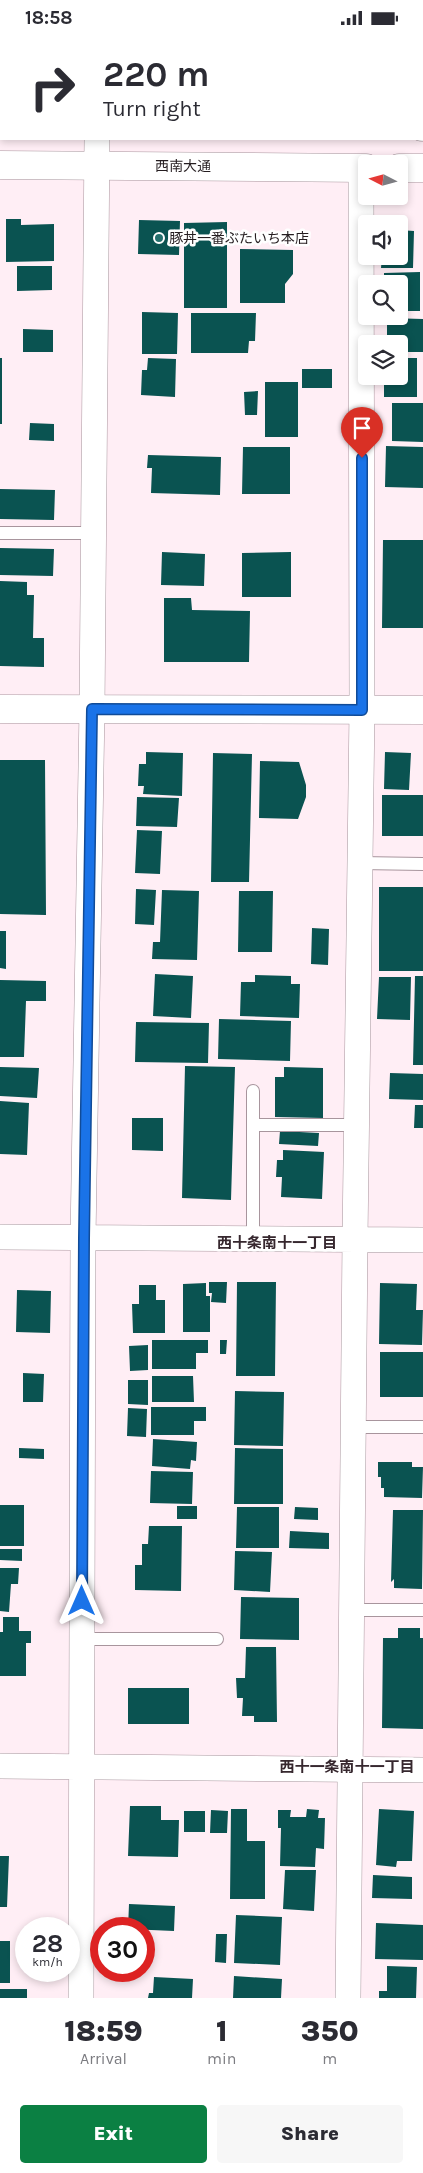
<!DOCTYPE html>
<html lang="en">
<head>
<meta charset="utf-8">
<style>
  :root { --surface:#fff; --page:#f7f7f7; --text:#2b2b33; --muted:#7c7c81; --accent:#0b8043 }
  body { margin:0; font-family:Karla,"Noto Sans JP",sans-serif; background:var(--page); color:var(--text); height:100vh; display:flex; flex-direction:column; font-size:19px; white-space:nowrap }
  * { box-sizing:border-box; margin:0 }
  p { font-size:16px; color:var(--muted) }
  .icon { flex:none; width:28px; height:28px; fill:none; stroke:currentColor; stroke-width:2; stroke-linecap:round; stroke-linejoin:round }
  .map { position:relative; height:1963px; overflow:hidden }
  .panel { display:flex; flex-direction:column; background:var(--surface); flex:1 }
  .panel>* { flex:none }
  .guide { position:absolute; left:0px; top:0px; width:424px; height:105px; box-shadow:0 2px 8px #0003; background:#fff; color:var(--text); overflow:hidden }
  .needle { width:32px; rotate:276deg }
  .tools { position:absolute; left:358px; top:120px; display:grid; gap:10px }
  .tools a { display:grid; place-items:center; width:50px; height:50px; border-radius:5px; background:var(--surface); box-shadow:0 2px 8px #0003; font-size:25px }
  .speed { position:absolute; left:15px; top:1882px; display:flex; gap:10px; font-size:25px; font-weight:700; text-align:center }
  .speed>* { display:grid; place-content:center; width:65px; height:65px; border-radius:50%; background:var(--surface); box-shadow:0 2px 8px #0003; line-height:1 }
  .speed small { font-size:12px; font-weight:400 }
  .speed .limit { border:8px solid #d22; background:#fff; color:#111 }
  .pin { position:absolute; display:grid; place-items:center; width:42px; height:42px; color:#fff; margin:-51px -21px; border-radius:50% 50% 50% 0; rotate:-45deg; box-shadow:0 0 5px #0007 }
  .pin .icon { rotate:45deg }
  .me { position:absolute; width:55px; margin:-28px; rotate:0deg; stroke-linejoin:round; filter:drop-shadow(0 0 4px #0008) }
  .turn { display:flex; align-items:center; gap:18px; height:105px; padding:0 20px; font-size:22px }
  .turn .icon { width:65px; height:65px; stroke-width:2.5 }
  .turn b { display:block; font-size:35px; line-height:42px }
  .eta { display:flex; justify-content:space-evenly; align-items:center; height:85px; text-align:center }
  .eta b { font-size:30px; font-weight:800; line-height:35px }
  .primary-button { display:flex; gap:10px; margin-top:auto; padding:10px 20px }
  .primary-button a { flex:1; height:58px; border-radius:5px; background:var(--accent); color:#fff; font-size:20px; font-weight:800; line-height:58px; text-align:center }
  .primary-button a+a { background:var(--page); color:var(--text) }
  .status { display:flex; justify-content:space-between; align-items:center; height:35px; padding:0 25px; background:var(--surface); direction:ltr }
  .status svg { height:14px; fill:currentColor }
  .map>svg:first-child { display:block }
</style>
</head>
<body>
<div class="status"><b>18:58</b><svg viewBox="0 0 49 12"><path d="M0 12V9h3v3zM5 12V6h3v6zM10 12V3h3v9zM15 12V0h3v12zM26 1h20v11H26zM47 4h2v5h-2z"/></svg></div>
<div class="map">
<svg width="423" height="1963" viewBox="0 0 423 1963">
  <rect width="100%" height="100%" fill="#ffeef5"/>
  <path fill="#0a5351" d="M 6,184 L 21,184 L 21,190 L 54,189 L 54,226 L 6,227 Z
    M 139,185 L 180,186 L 179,220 L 138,219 Z
    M 227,187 L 227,273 L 184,273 L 184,188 Z
    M 399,195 L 414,196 L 413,233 L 381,233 L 382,221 L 399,221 Z
    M 240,214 L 293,215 L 293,239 L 285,249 L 285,268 L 240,268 Z
    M 17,231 L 52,231 L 52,255 L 17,256 Z
    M 420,237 L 420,276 L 399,276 L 399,249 L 384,249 L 384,238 Z
    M 142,277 L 178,278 L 177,319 L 142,319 Z
    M 191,278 L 256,278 L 255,306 L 249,306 L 248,318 L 191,318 Z
    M 387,283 L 423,284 L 423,317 L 399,317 L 399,309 L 387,309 Z
    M 23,294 L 53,295 L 53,317 L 23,317 Z
    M 0,323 L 2,323 L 2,389 L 0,389 Z
    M 148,323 L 176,324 L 175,362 L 141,360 L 142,335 L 147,335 Z
    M 399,323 L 417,323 L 417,362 L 384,362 L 384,341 L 399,341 Z
    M 302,334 L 332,334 L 332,353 L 302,353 Z
    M 265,347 L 298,347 L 298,402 L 265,402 Z
    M 258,356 L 257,380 L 245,380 L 244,357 Z
    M 392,368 L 423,368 L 423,407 L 392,406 Z
    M 30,388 L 54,389 L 54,406 L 29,405 Z
    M 386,411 L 423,412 L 423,453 L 385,452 Z
    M 243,412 L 290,412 L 290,459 L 242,459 Z
    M 148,420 L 221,422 L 220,460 L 151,458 L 152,433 L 147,433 Z
    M 0,454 L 55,455 L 54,485 L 0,484 Z
    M 383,505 L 423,505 L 423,593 L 382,593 Z
    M 0,513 L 54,514 L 53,541 L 0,540 Z
    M 162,517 L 205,519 L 204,551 L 161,550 Z
    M 291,517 L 291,562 L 242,562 L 242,518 Z
    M 0,546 L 27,547 L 27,560 L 34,560 L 33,603 L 44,603 L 44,632 L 0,631 Z
    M 164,563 L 191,563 L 192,575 L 250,576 L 249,627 L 164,627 Z
    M 146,717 L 183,718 L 182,761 L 143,759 L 144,751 L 138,751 L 139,729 L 146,729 Z
    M 385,717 L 411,718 L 409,755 L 384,754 Z
    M 213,718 L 252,719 L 249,847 L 211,847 Z
    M 0,725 L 45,725 L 46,880 L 0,879 Z
    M 260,726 L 299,727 L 306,750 L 306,762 L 298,784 L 259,783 Z
    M 382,760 L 423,760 L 423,801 L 382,801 Z
    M 137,762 L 179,763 L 177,792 L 136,791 Z
    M 137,795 L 162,796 L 160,839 L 135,838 Z
    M 379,852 L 423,852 L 423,936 L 379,936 Z
    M 136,854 L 156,855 L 154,890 L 135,889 Z
    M 162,855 L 199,856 L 197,925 L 152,924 L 153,907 L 160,907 Z
    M 239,856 L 273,856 L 272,917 L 238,917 Z
    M 312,893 L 329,894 L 328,930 L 311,929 Z
    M 0,896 L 6,896 L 6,934 L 0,933 Z
    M 155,939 L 193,941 L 191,983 L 153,981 Z
    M 255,940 L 291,941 L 291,949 L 300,949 L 299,983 L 240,981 L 241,947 L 255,947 Z
    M 415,941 L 423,941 L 423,1030 L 413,1030 Z
    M 379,942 L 411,942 L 410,985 L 377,984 Z
    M 0,945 L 46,946 L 46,966 L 26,966 L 24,1022 L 0,1022 Z
    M 219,984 L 291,986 L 290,1026 L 218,1024 Z
    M 136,987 L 209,988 L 208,1028 L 135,1027 Z
    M 185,1031 L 235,1032 L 231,1165 L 182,1163 Z
    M 0,1032 L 39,1033 L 37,1063 L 0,1061 Z
    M 284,1032 L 323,1033 L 323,1083 L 275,1082 L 275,1042 L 284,1042 Z
    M 390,1038 L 423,1039 L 423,1065 L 389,1064 Z
    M 0,1066 L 29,1068 L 27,1120 L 0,1119 Z
    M 415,1070 L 423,1070 L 423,1093 L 414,1093 Z
    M 132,1083 L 163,1083 L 163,1116 L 132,1115 Z
    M 280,1096 L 319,1098 L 318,1111 L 279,1109 Z
    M 283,1115 L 324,1117 L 322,1164 L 281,1162 L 282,1142 L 276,1142 L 277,1125 L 283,1125 Z
    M 209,1247 L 227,1247 L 226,1268 L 211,1267 L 212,1258 L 209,1258 Z
    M 237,1247 L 276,1247 L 275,1341 L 236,1341 Z
    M 206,1248 L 206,1261 L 210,1261 L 210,1297 L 183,1297 L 183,1249 Z
    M 380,1248 L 417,1249 L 416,1275 L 423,1275 L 422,1310 L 379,1309 Z
    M 139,1250 L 156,1250 L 156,1265 L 165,1265 L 165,1298 L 133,1298 L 132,1269 L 139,1269 Z
    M 17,1255 L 51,1256 L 50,1298 L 16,1297 Z
    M 152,1305 L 208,1305 L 208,1318 L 196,1318 L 196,1334 L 152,1334 Z
    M 220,1305 L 227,1305 L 226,1319 L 220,1319 Z
    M 148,1310 L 148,1335 L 130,1336 L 129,1311 Z
    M 380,1317 L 423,1317 L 423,1362 L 380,1362 Z
    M 23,1338 L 44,1339 L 43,1367 L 23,1367 Z
    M 152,1341 L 193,1341 L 194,1367 L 152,1367 Z
    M 128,1345 L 148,1345 L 148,1370 L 128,1369 Z
    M 235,1356 L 284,1357 L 283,1411 L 234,1410 Z
    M 151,1372 L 206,1372 L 206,1386 L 194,1386 L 194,1400 L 151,1400 Z
    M 128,1373 L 147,1374 L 146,1402 L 127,1401 Z
    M 153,1404 L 197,1407 L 196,1426 L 191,1425 L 190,1434 L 152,1431 Z
    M 19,1413 L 44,1414 L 44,1424 L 19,1423 Z
    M 235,1413 L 283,1414 L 283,1469 L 234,1469 Z
    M 378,1427 L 412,1427 L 412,1432 L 423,1432 L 422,1463 L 384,1462 L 384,1453 L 381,1453 L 381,1442 L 378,1442 Z
    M 151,1436 L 193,1437 L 192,1469 L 150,1468 Z
    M 0,1470 L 24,1470 L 24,1511 L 0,1511 Z
    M 177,1471 L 197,1471 L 197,1484 L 177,1484 Z
    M 237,1472 L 279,1472 L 279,1513 L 236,1513 Z
    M 295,1472 L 318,1473 L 318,1485 L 294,1484 Z
    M 393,1475 L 423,1475 L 422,1554 L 394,1553 L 394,1544 L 391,1547 Z
    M 149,1491 L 182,1491 L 181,1556 L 135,1555 L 135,1530 L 142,1530 L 142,1509 L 148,1509 Z
    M 290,1496 L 329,1498 L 329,1514 L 289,1513 Z
    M 0,1514 L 22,1514 L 22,1526 L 0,1525 Z
    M 235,1516 L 272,1517 L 270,1557 L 234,1555 Z
    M 0,1533 L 19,1533 L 18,1549 L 11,1549 L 9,1577 L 0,1576 Z
    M 241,1562 L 299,1563 L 299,1605 L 240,1604 Z
    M 3,1582 L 19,1582 L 19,1596 L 31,1596 L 31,1608 L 26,1608 L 26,1641 L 0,1641 L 0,1597 L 3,1597 Z
    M 398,1593 L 420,1593 L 420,1603 L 423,1603 L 423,1694 L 382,1693 L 383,1603 L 398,1603 Z
    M 246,1612 L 276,1612 L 277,1687 L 254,1687 L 254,1681 L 242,1681 L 243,1663 L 237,1663 L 236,1643 L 245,1643 Z
    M 128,1653 L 189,1653 L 189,1689 L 128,1689 Z
    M 130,1771 L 161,1771 L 161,1785 L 179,1785 L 178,1822 L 128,1821 Z
    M 231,1774 L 247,1774 L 247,1806 L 265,1806 L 265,1864 L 230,1864 Z
    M 307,1774 L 319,1775 L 318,1783 L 325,1783 L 324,1814 L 316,1813 L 315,1832 L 280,1831 L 281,1793 L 278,1793 L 278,1775 L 291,1775 L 290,1782 L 306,1782 Z
    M 379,1774 L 414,1776 L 412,1826 L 397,1826 L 396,1832 L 376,1830 Z
    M 211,1775 L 228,1776 L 227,1798 L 210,1798 Z
    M 184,1776 L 205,1776 L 205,1797 L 184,1797 Z
    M 0,1821 L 9,1821 L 7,1872 L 0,1872 Z
    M 285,1835 L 316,1835 L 314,1876 L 283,1874 Z
    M 373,1840 L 412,1842 L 412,1864 L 372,1863 Z
    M 129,1869 L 175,1871 L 174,1896 L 128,1894 Z
    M 236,1880 L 282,1882 L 280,1930 L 234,1928 Z
    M 376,1888 L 423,1890 L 423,1925 L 375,1924 Z
    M 216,1899 L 227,1899 L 226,1928 L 215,1927 Z
    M 0,1906 L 10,1906 L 10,1948 L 0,1948 Z
    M 387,1931 L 417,1932 L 416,1963 L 379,1963 L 379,1956 L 387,1956 Z
    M 234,1941 L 282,1944 L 281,1963 L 233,1963 Z
    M 154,1942 L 193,1944 L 192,1963 L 148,1963 L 149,1958 L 153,1958 Z
    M 0,1954 L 27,1954 L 27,1963 L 0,1963 Z"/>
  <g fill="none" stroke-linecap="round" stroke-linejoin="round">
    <g stroke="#a8959d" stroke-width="14">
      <path id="service" d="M 0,498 L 93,498
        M 360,828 L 423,829
        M 253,1056 L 253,1203
        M 253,1090 L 357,1090
        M 353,1392 L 423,1392
        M 351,1575 L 423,1575
        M 82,1604 L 217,1604"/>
    </g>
    <g stroke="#a8959d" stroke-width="26">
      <path id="minor" d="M 98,1 L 98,0
        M 0,1202 L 423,1205
        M 0,1731 L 423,1735
        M 81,1963 L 83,1203 L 92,674 L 97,104
        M 348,1963 L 355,1204 L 362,675 L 361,133"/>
    </g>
    <g stroke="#a8959d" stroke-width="29">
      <path id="tertiary" d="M 0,89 L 1,89
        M 422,92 L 423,92
        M 0,130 L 366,133
        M 399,133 L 423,133
        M 0,674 L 423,675"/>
    </g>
    <use href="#service" stroke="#fff" stroke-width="12"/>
    <use href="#minor" stroke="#fff" stroke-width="25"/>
    <use href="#tertiary" stroke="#fff" stroke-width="28"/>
  </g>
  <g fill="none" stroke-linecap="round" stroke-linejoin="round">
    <g stroke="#114b97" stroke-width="12">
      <path id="route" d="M 82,1566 L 84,1203 L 92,674 L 362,675 L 362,423"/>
    </g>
    <use href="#route" stroke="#1a73e8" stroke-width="9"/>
  </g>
  <circle fill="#246f6d" stroke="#fff" stroke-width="2" cx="159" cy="203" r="5"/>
  <g text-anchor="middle" stroke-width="5" stroke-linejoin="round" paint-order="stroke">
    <g font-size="14" fill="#251d20" stroke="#fff">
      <text x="183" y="136">西南大通</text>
    </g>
    <g font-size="14" fill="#251d20" stroke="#fff" text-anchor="start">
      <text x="169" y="208">豚丼一番ぶたいち本店</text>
    </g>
    <g font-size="15" font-weight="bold" fill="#36272e" stroke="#fff">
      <text x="277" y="1213">西十条南十一丁目</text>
      <text x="347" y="1737">西十一条南十一丁目</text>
    </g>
  </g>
</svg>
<div class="tools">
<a><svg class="needle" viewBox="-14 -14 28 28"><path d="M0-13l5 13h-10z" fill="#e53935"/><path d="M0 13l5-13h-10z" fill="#7c7c81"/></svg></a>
<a><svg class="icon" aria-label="sound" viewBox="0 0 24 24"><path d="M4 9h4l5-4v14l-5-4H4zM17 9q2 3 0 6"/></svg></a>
<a><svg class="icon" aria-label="search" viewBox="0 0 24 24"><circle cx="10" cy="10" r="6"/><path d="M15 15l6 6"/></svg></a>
<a><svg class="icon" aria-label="layers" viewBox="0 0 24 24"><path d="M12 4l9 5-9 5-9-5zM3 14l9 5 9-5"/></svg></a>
</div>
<div class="speed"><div>28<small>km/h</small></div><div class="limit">30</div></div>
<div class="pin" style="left:362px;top:423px;background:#d93025"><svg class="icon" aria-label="arrive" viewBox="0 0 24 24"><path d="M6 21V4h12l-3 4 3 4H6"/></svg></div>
<svg class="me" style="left:82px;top:1566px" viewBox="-20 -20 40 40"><path d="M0-17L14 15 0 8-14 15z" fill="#1a73e8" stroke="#fff" stroke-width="4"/></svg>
<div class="guide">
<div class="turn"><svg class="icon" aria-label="right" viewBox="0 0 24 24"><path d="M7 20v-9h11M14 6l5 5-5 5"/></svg><div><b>220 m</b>Turn right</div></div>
</div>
</div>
<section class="panel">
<div class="eta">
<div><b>18:59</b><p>Arrival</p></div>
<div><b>1</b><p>min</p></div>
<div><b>350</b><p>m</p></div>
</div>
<div class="primary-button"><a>Exit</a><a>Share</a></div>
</section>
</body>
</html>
